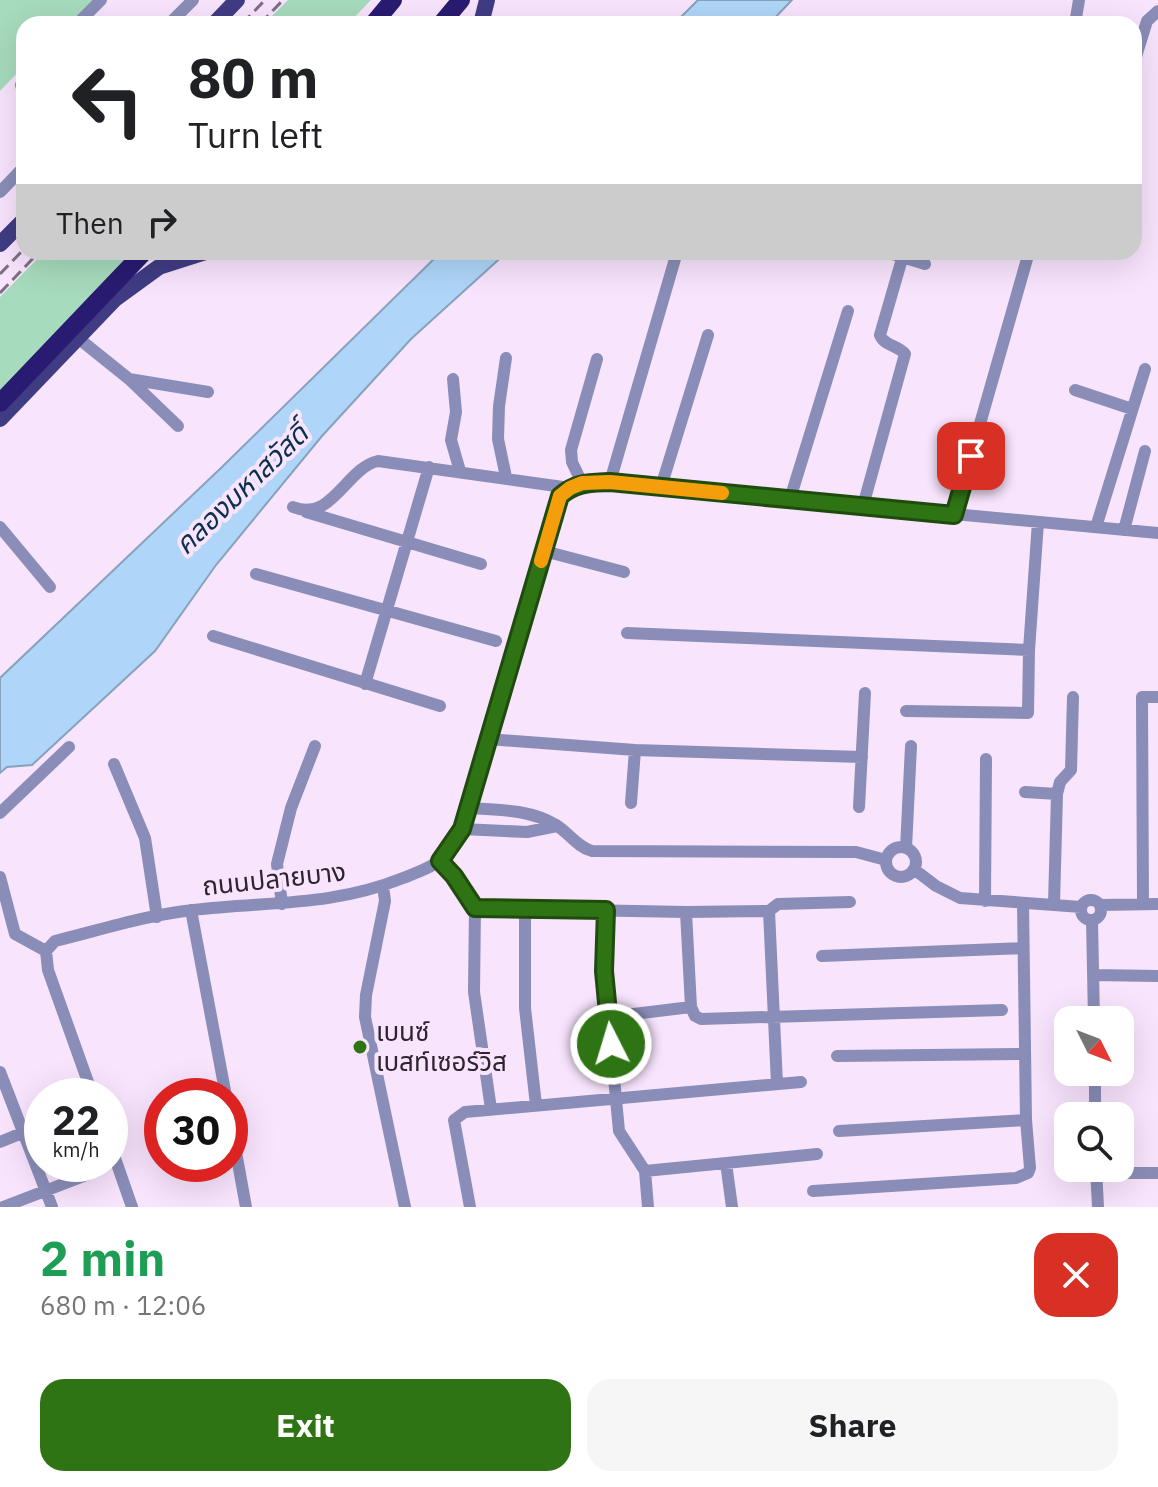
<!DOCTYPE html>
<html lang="en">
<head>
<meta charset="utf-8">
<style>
  :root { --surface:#fff; --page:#f6f6f6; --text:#202124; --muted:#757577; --accent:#2f7414 }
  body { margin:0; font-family:"IBM Plex Sans","Noto Sans Thai",sans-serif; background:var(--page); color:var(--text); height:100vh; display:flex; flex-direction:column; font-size:30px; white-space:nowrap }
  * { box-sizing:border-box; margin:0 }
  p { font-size:26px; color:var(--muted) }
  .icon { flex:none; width:44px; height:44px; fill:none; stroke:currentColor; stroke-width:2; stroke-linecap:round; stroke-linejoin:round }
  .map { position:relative; height:1207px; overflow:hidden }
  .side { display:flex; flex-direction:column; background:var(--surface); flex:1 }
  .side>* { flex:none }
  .guide { position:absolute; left:16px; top:16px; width:1126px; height:244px; border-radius:24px; box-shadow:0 8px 32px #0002; background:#fff; color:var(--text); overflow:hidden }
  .needle { width:52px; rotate:132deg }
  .controls { position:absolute; left:1054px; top:1006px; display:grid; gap:16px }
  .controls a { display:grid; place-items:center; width:80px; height:80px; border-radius:16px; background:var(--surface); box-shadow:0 8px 32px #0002; font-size:40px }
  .speed { position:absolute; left:24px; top:1078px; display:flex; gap:16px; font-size:40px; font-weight:700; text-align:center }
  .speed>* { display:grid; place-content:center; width:104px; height:104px; border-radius:50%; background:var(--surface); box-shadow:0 8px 32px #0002; line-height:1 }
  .speed small { font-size:20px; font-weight:400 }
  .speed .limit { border:12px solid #d22; background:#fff; color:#111 }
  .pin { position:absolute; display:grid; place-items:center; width:68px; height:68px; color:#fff; margin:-34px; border-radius:16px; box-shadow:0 4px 12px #0006 }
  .me { position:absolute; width:88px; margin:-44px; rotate:355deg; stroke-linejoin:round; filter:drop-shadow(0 0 6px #0008) }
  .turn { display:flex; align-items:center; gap:28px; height:168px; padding:0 40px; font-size:36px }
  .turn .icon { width:104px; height:104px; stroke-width:2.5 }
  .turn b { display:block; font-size:56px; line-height:68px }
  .then { display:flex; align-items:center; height:76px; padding:0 40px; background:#0003; gap:16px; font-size:30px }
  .round { display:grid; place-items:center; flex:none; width:84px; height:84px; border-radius:24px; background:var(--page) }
  .overview { display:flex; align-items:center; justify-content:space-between; height:136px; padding:0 40px }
  h1 { font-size:48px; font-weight:700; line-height:60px; color:#1e9e55 }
  .primary-button { display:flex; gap:16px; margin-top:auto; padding:16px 40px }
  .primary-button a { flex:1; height:92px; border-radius:24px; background:var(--accent); color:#fff; font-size:32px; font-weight:700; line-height:92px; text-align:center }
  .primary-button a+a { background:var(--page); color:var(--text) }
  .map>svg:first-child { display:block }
</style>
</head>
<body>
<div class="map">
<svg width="1158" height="1207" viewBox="0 0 1158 1207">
  <rect width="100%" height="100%" fill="#f8e4fd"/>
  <path fill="#a7dbbd" d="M 0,0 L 93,0 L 68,24 L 24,24 L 24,66 L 0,91 Z
    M 288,0 L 371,0 L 348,24 L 264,24 Z
    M 44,252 L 131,252 L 0,395 L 0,297 Z"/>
  <path fill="#afd6f8" stroke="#88a1bc" stroke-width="2" d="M 698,0 L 792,0 L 769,24 L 674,24 Z
    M 441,252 L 507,252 L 411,339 L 322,436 L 216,565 L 155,651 L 32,765 L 7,767 L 0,773 L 0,678 L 222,467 Z"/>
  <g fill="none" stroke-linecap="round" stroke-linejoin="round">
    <path stroke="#8a8db7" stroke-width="12" d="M 77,24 L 101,0
      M 169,24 L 193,0
      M 1075,24 L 1079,0
      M 1134,63 L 1147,21 L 1158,11
      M 24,79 L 21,85 L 24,94
      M 0,192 L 24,167
      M 886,252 L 925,264
      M 78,338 L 129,379 L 178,426
      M 506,358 L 499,406 L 498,439 L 506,477
      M 129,379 L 208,392
      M 453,379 L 456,412 L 451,440 L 460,471
      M 1075,390 L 1132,409
      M 610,482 L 677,252
      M 582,483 L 572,462 L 571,450 L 597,359
      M 661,487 L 708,335
      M 790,499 L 848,311
      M 863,506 L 905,354 C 898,345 884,346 880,335 L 904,252
      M 293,507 C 332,523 346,468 378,461 L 570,488
      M 306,512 L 481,564
      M 954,515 L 1029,252
      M 0,527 L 50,587
      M 1096,527 L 1145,369
      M 1124,530 L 1145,451
      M 544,551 L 624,572
      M 256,574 L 496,641
      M 627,633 L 1029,650
      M 213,636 L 440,706
      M 365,684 L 429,467
      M 906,711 L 1028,713 L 1029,650 L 1038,522
      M 488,739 L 635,750 L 862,757
      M 114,764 L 145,838 L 157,917
      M 1025,792 L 1057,794
      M 631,803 L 635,750
      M 859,807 L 865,693
      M 468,808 C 498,810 529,809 556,825 C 569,833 577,847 592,851 L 856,852 L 886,860
      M 0,813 L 69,747
      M 462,829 L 527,832 L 557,826
      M886 862a15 15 0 1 1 30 0a15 15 0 1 1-30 0Z
      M 906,848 L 911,746
      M 440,861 L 454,876 L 475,908
      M 915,870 L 936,886 L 960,898 L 1081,907
      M 0,877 L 15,934 L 46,951
      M 383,886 L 385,901 L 366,995 L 365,1017 L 405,1207
      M1081 910a10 10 0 1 1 20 0a10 10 0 1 1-20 0Z
      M 985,901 L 986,759
      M 282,904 L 277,864 L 291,808 L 315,746
      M 1054,904 L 1057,794 L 1060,782 L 1071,770 L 1073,697
      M 1143,904 L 1142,697 L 1158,697
      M 1100,905 L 1158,904
      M 475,908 L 686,912 L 769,911 L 778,904 L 850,902
      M 475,908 L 474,992 L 491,1109
      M 525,909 L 525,1008 L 536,1105
      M 191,910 L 226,1096
      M 606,910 L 604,971 L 619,1131 L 645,1171 L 648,1207
      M 769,911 L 777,1084
      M 686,912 L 691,1007 L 695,1016 L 701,1019 L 1002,1010
      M 1092,920 L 1094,1020
      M 822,956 L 1022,948
      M 1093,975 L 1158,976
      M 609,1017 L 691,1007
      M 837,1056 L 1024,1054
      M 0,1072 L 52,1207
      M 1095,1072 L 1095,1116
      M 93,1096 L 48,970 L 46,951 L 55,941 C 100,930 146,915 193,910 C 267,901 331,907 403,878 C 416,873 431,868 441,859 C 450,851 456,840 462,829 L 560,496 C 576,482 590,483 610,482 L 1158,533
      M 230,1119 L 246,1207
      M 839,1131 L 1026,1120
      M 0,1142 L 22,1133
      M 110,1144 L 132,1207
      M 726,1163 L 732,1207
      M 1096,1168 L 1098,1207
      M 645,1171 L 817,1154
      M 1096,1173 L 1158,1173
      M 813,1191 L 1016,1178 L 1028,1173 L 1030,1168 L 1026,1120 L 1023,903
      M 3,1207 L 97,1171
      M 470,1207 L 454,1120 L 465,1112 L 801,1082"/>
    <path stroke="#403c84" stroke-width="16" d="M 214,24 L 237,0
      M 481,24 L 487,0
      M 0,244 L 24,220
      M 0,419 L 115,299 L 159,267 L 206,252"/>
    <path stroke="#291b71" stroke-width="18" d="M 373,24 L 393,0
      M 441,24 L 461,0
      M 0,403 L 144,252"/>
    <path stroke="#7d7080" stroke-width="3" stroke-dasharray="12 6" stroke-linecap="butt" d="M 242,24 L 265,0
      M 260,24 L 283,0
      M 0,274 L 24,249
      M 0,293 L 39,252"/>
  </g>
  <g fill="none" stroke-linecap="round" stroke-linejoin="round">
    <g stroke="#1f4b0d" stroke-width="20">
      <path id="route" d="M 611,1044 L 604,971 L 606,910 L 475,908 L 454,876 L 440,861 L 462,829 L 560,496 C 576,482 590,483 610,482 L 954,515 L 971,456"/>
    </g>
    <use href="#route" stroke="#2f7414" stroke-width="14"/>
    <path stroke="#f59e0b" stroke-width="14" d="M 541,561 L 560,496 L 570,488 L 582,483 L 610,482 L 722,493"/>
  </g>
  <circle fill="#2f7414" stroke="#f8e4fd" stroke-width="3" cx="360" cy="1047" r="8"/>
  <g text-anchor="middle" stroke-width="8" stroke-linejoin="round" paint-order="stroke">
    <g font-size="26" fill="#2d242f" stroke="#f8e4fd">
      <text transform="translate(274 879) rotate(-6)" y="9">ถนนปลายบาง</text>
    </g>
    <g font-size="26" fill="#2d242f" stroke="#f8e4fd" text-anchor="start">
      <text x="376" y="1041">เบนซ์<tspan x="376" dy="30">เบสท์เซอร์วิส</tspan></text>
    </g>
    <g font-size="28" font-style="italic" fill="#0b304c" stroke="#f8e4fd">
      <text transform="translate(241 489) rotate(-44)" y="10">คลองมหาสวัสดิ์</text>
    </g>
  </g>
</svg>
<div class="controls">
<a><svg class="needle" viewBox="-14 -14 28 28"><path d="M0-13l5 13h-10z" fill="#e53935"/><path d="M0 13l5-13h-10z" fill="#757577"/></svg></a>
<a><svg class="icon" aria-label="search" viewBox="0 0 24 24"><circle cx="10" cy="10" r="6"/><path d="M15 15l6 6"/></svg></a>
</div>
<div class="speed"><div>22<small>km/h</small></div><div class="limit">30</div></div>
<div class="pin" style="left:971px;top:456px;background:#d93025"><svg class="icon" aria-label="arrive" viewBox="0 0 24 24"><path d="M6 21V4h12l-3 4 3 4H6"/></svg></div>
<svg class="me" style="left:611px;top:1044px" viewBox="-20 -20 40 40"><circle r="17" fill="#2f7414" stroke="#fff" stroke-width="3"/><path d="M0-11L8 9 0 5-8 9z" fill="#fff"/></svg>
<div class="guide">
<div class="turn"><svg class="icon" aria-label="left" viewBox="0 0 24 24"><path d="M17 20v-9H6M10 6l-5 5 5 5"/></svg><div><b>80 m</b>Turn left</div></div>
<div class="then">Then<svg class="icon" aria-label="right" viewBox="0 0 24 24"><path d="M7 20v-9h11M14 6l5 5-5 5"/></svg></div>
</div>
</div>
<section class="side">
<div class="overview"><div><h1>2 min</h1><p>680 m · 12:06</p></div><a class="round" style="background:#d93025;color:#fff"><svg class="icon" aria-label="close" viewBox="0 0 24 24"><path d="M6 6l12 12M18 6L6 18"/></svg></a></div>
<div class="primary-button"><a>Exit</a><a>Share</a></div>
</section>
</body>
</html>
